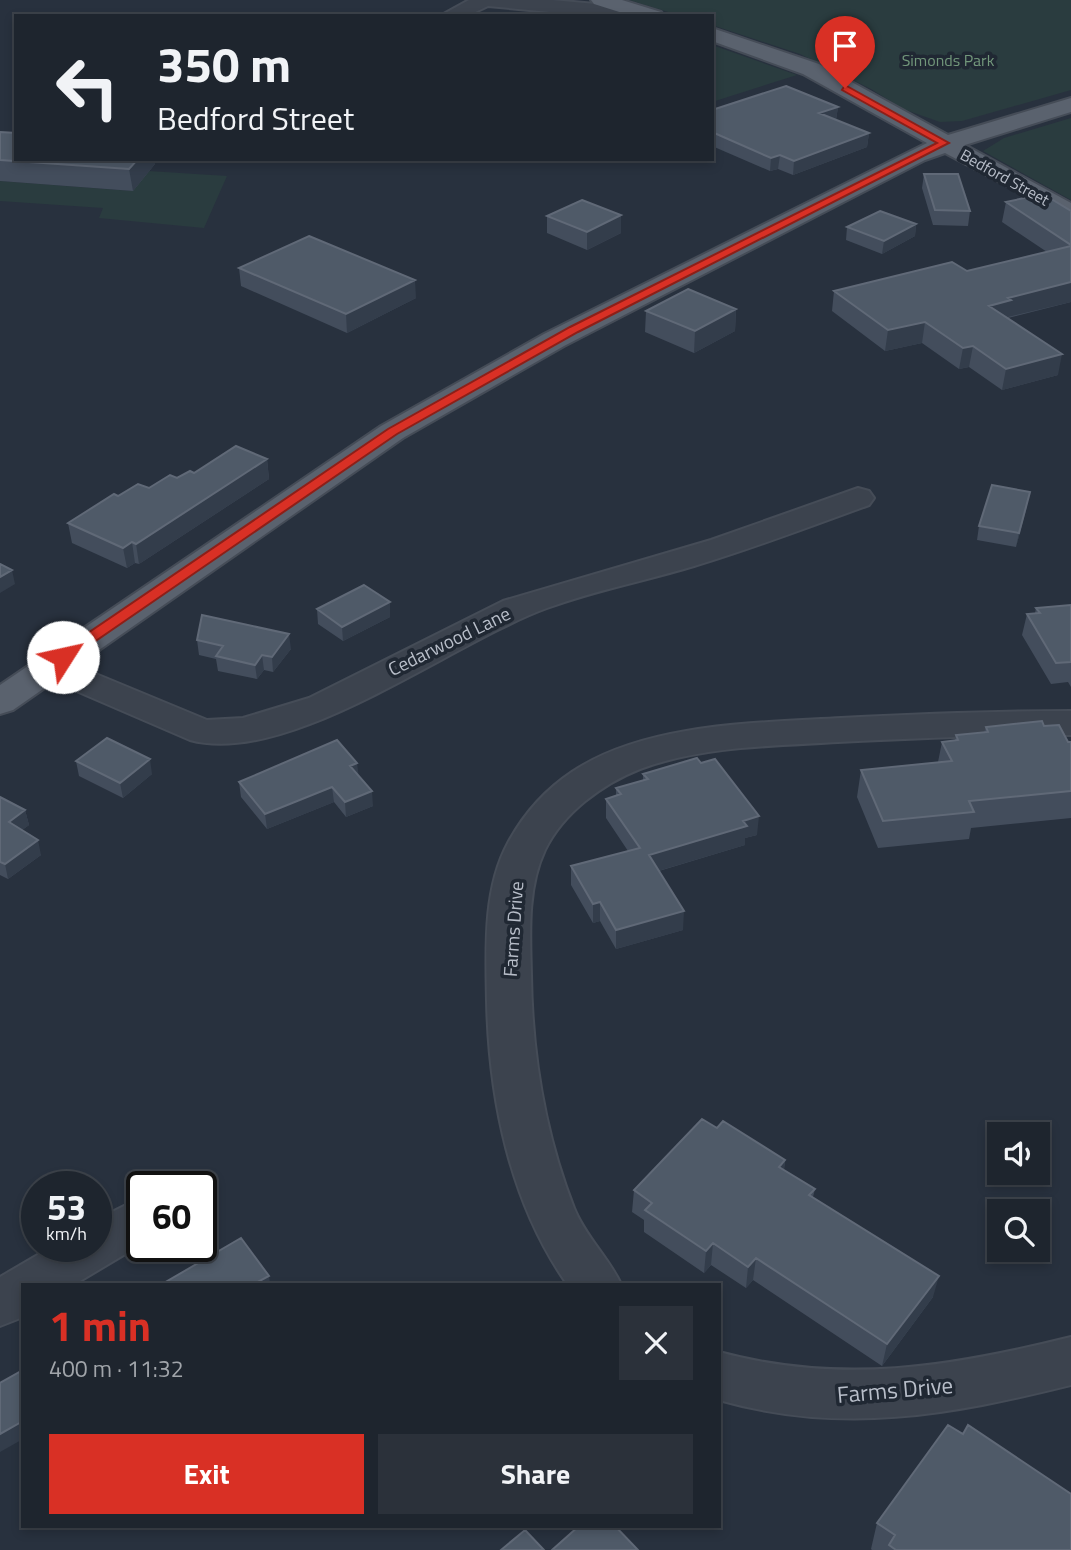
<!DOCTYPE html>
<html lang="en">
<head>
<meta charset="utf-8">
<style>
  :root { --surface:#1e252e; --page:#2b313a; --text:#f1f3f6; --muted:#a1a5aa; --line:#3c424a; --accent:#d93025 }
  body { margin:0; font-family:"Titillium Web",sans-serif; background:var(--page); color:var(--text); height:100vh; display:flex; flex-direction:column; font-size:26px; white-space:nowrap }
  * { box-sizing:border-box; margin:0 }
  p { font-size:23px; color:var(--muted) }
  .icon { flex:none; width:38px; height:38px; fill:none; stroke:currentColor; stroke-width:2; stroke-linecap:round; stroke-linejoin:round }
  .map { position:relative; flex:1; overflow:hidden }
  .details { position:absolute; left:21px; top:1283px; width:700px; height:245px; display:flex; flex-direction:column; background:var(--surface); border-radius:0px; box-shadow:0 4px 10px #0003,0 0 0 2px var(--line) }
  .details>* { flex:none }
  .guide { position:absolute; left:14px; top:14px; width:700px; height:147px; border-radius:0px; box-shadow:0 4px 10px #0003,0 0 0 2px var(--line); background:#1e252e; color:var(--text); overflow:hidden }
  .buttons { position:absolute; left:987px; top:1122px; display:grid; gap:14px }
  .buttons a { display:grid; place-items:center; width:63px; height:63px; border-radius:0px; background:var(--surface); box-shadow:0 4px 10px #0003,0 0 0 2px var(--line); font-size:35px }
  .speed { position:absolute; left:21px; top:1171px; display:flex; gap:14px; font-size:35px; font-weight:700; text-align:center }
  .speed>* { display:grid; place-content:center; width:91px; height:91px; border-radius:50%; background:var(--surface); box-shadow:0 4px 10px #0003,0 0 0 2px var(--line); line-height:1 }
  .speed small { font-size:18px; font-weight:400 }
  .speed .limit { border:4px solid #111; border-radius:10px; background:#fff; color:#111 }
  .pin { position:absolute; display:grid; place-items:center; width:60px; height:60px; color:#fff; margin:-72px -30px; border-radius:50% 50% 50% 0; rotate:-45deg; box-shadow:0 0 7px #0007 }
  .pin .icon { rotate:45deg }
  .me { position:absolute; width:77px; margin:-38px; rotate:55deg; stroke-linejoin:round; filter:drop-shadow(0 0 5px #0008) }
  .turn { display:flex; align-items:center; gap:24px; height:147px; padding:0 28px; font-size:32px }
  .turn .icon { width:91px; height:91px; stroke-width:2.5 }
  .turn b { display:block; font-size:49px; line-height:60px }
  .round { display:grid; place-items:center; flex:none; width:74px; height:74px; border-radius:0px; background:var(--page) }
  .overview { display:flex; align-items:center; justify-content:space-between; height:119px; padding:0 28px }
  h1 { font-size:42px; font-weight:700; line-height:52px; color:var(--accent) }
  .cta { display:flex; gap:14px; margin-top:auto; padding:14px 28px }
  .cta a { flex:1; height:80px; border-radius:0px; background:var(--accent); color:#fff; font-size:28px; font-weight:700; line-height:80px; text-align:center }
  .cta a+a { background:var(--page); color:var(--text) }
  .map>svg:first-child { display:block }
</style>
</head>
<body>
<div class="map">
<svg width="1071" height="1550" viewBox="0 0 1071 1550">
  <rect width="100%" height="100%" fill="#28313e"/>
  <path fill="#2a3c3f" d="M 629,0 L 1071,0 L 1071,90 L 962,121 L 940,122 L 903,109 L 871,89 L 800,54 L 712,25 L 712,16 L 681,16 Z
    M 712,45 L 797,75 L 712,102 Z
    M 1071,118 L 1071,200 L 983,151 L 1004,138 Z
    M 149,171 L 227,176 L 204,228 L 99,218 L 103,208 L 0,201 L 0,181 L 132,191 Z"/>
  <g fill="none" stroke-linecap="round" stroke-linejoin="round">
    <g stroke="#454c57" stroke-width="4">
      <path id="minor" d="M 469,0 L 552,0 L 650,9 L 660,15 L 592,16 L 488,6 L 467,16 L 440,16 Z
        M 858,488 L 869,491 L 874,498 L 869,505 C 811,526 754,548 694,566 C 645,581 595,590 547,608 C 451,643 290,767 190,740 L 37,674 L 32,666 L 37,658 L 50,655 L 207,720 L 243,718 L 309,698 L 503,601 L 711,540 Z
        M 1071,711 L 1071,735 C 993,735 916,738 838,742 C 772,746 702,746 640,769 C 602,784 563,813 545,850 C 527,888 530,934 531,975 C 532,1054 545,1134 574,1208 C 585,1236 608,1257 621,1284 L 567,1284 C 510,1203 489,1099 487,1001 C 486,949 483,889 508,843 C 523,815 545,790 572,772 C 645,723 756,723 841,718 C 918,714 994,711 1071,711 Z
        M 142,1197 L 142,1244 L 75,1284 L 23,1284 L 23,1317 L 0,1326 L 0,1277 L 53,1246 L 96,1246 L 96,1220 Z
        M 1071,1337 L 1071,1385 C 950,1415 842,1435 719,1400 L 719,1352 C 841,1385 950,1367 1071,1337 Z"/>
    </g>
    <g stroke="#454c57" stroke-width="4">
      <path id="major" d="M 591,0 L 622,0 L 661,12 L 664,16 L 632,16 L 594,4 Z
        M 712,28 L 819,64 L 948,135 L 1071,98 L 1071,112 L 965,145 L 1071,203 L 1071,220 L 945,153 L 925,160 L 564,346 L 403,438 L 13,710 L 0,714 L 0,685 L 381,426 L 544,334 L 927,143 L 803,74 L 712,41 Z"/>
    </g>
    <use href="#minor" fill="#3c434e" fill-rule="evenodd"/>
    <use href="#major" fill="#5a626e" fill-rule="evenodd"/>
  </g>
  <path fill="#434d5c" d="M 838,107 L 836,120 L 869,133 L 867,147 L 793,175 L 778,169 L 770,171 L 712,146 L 712,110 Z
    M 0,132 L 155,164 L 133,191 L 0,181 Z
    M 924,174 L 970,211 L 968,226 L 933,225 L 922,188 Z
    M 1006,202 L 1071,211 L 1071,302 L 1008,318 L 1058,375 L 1002,390 L 969,367 L 959,369 L 922,343 L 885,351 L 832,311 L 834,291 L 967,271 L 1047,252 L 1002,222 Z
    M 547,216 L 621,233 L 587,250 L 547,233 Z
    M 916,224 L 915,236 L 882,254 L 846,240 L 847,227 Z
    M 239,268 L 416,298 L 347,333 L 241,286 Z
    M 736,309 L 735,331 L 694,353 L 645,332 L 646,311 Z
    M 267,459 L 269,479 L 139,564 L 135,563 L 127,568 L 72,543 L 68,523 L 149,488 L 177,478 L 194,473 Z
    M 1027,506 L 1016,547 L 977,540 L 979,526 Z
    M 1071,605 L 1071,687 L 1068,682 L 1051,684 L 1022,635 L 1027,614 L 1035,613 L 1036,608 Z
    M 317,609 L 390,617 L 343,641 L 318,624 Z
    M 197,640 L 291,649 L 273,672 L 264,670 L 257,679 L 218,671 L 216,659 L 199,655 Z
    M 1044,726 L 1068,742 L 1071,742 L 1071,818 L 971,828 L 969,839 L 878,848 L 857,797 L 861,770 L 938,762 L 942,742 L 955,741 L 956,735 L 984,732 L 986,727 Z
    M 76,761 L 152,774 L 123,798 L 79,776 Z
    M 643,774 L 757,835 L 745,838 L 745,845 L 659,871 L 683,930 L 616,949 L 600,921 L 593,923 L 571,885 L 571,866 L 628,851 L 606,818 L 606,799 L 616,796 L 616,788 L 643,781 Z
    M 358,775 L 373,806 L 346,817 L 334,802 L 267,829 L 241,797 L 239,782 Z
    M 0,797 L 25,810 L 29,825 L 22,830 L 41,855 L 8,879 L 0,875 Z
    M 717,1128 L 785,1160 L 784,1170 L 815,1189 L 813,1197 L 933,1297 L 882,1366 L 753,1280 L 746,1288 L 711,1265 L 704,1273 L 644,1232 L 644,1220 L 632,1212 L 634,1190 Z
    M 963,1434 L 1071,1550 L 872,1550 L 871,1549 L 877,1523 Z"/>
  <path fill="#333d4b" d="M 838,107 L 836,120 L 819,113 Z
    M 869,133 L 867,147 L 793,175 L 794,161 Z
    M 780,155 L 778,169 L 770,171 L 771,158 Z
    M 138,159 L 155,159 L 155,164 L 133,191 L 129,169 Z
    M 621,215 L 621,233 L 587,250 L 587,232 Z
    M 916,224 L 915,236 L 882,254 L 884,241 Z
    M 415,280 L 416,298 L 347,333 L 346,314 Z
    M 1071,282 L 1071,302 L 1008,317 L 1007,320 L 989,306 L 1008,298 Z
    M 736,309 L 735,331 L 694,353 L 695,331 Z
    M 925,322 L 922,343 L 885,351 L 888,330 Z
    M 973,346 L 969,367 L 959,369 L 963,348 Z
    M 1062,354 L 1058,375 L 1002,390 L 1006,369 Z
    M 267,459 L 269,479 L 139,564 L 136,544 Z
    M 1030,492 L 1027,506 L 1016,547 L 1019,533 Z
    M 132,542 L 135,563 L 127,568 L 123,548 Z
    M 12,570 L 15,584 L 0,593 L 0,577 Z
    M 390,602 L 390,617 L 343,641 L 342,627 Z
    M 289,634 L 291,649 L 273,672 L 272,657 Z
    M 262,655 L 264,670 L 257,679 L 255,665 Z
    M 150,759 L 152,774 L 123,798 L 120,783 Z
    M 357,763 L 359,778 L 350,766 Z
    M 332,787 L 334,802 L 267,829 L 265,814 Z
    M 372,791 L 373,806 L 346,817 L 345,802 Z
    M 25,810 L 29,825 L 13,837 L 9,822 Z
    M 759,816 L 757,835 L 745,838 L 745,845 L 648,874 L 649,855 L 743,821 Z
    M 38,840 L 41,855 L 8,879 L 5,864 Z
    M 600,902 L 600,921 L 593,923 L 593,904 Z
    M 684,911 L 683,930 L 616,949 L 616,930 Z
    M 785,1160 L 782,1182 L 779,1167 Z
    M 713,1243 L 711,1265 L 704,1273 L 706,1251 Z
    M 756,1258 L 753,1280 L 746,1288 L 748,1267 Z
    M 269,1276 L 270,1284 L 254,1284 Z
    M 939,1276 L 933,1297 L 882,1366 L 887,1344 Z
    M 23,1421 L 23,1439 L 0,1452 L 0,1434 Z"/>
  <path fill="#4f5a68" stroke="#606977" stroke-width="2" d="M 786,86 L 838,107 L 819,113 L 869,133 L 794,161 L 780,155 L 771,158 L 712,132 L 712,110 Z
    M 0,132 L 16,133 L 16,159 L 138,159 L 129,169 L 0,160 Z
    M 924,174 L 958,174 L 970,211 L 935,210 Z
    M 1043,194 L 1071,211 L 1071,245 L 1006,202 Z
    M 582,200 L 621,215 L 587,232 L 547,216 Z
    M 880,211 L 916,224 L 884,241 L 847,227 Z
    M 309,236 L 415,280 L 346,314 L 239,268 Z
    M 1071,246 L 1071,282 L 1008,298 L 1011,300 L 989,306 L 1062,354 L 1006,369 L 973,346 L 963,348 L 925,322 L 888,330 L 834,291 L 952,262 L 967,271 Z
    M 688,289 L 736,309 L 695,331 L 646,311 Z
    M 236,446 L 267,459 L 136,544 L 132,542 L 123,548 L 68,523 L 114,494 L 118,496 L 138,484 L 149,488 L 170,475 L 177,478 L 190,471 L 194,473 Z
    M 992,485 L 1030,492 L 1019,533 L 979,526 Z
    M 0,564 L 12,570 L 0,577 Z
    M 364,585 L 390,602 L 342,627 L 317,609 Z
    M 1071,605 L 1071,662 L 1056,663 L 1027,614 L 1040,613 L 1036,608 Z
    M 202,615 L 289,634 L 272,657 L 262,655 L 255,665 L 216,656 L 223,646 L 197,640 Z
    M 1042,721 L 1044,726 L 1059,725 L 1068,742 L 1071,742 L 1071,791 L 969,801 L 974,812 L 883,821 L 861,770 L 952,761 L 942,742 L 958,740 L 956,735 L 988,732 L 986,727 Z
    M 107,738 L 150,759 L 120,783 L 76,761 Z
    M 337,740 L 357,763 L 350,766 L 372,791 L 345,802 L 332,787 L 265,814 L 239,782 Z
    M 697,758 L 701,763 L 715,759 L 759,816 L 743,821 L 747,826 L 649,855 L 684,911 L 616,930 L 600,902 L 593,904 L 571,866 L 640,848 L 606,799 L 621,794 L 616,788 L 648,779 L 643,774 Z
    M 0,797 L 25,810 L 9,822 L 38,840 L 5,864 L 0,862 Z
    M 702,1119 L 717,1128 L 723,1121 L 785,1160 L 779,1167 L 815,1189 L 809,1195 L 939,1276 L 887,1344 L 756,1258 L 748,1267 L 713,1243 L 706,1251 L 645,1210 L 652,1203 L 634,1190 Z
    M 241,1238 L 269,1276 L 254,1284 L 166,1284 L 164,1283 Z
    M 23,1370 L 23,1421 L 0,1434 L 0,1383 Z
    M 948,1425 L 963,1434 L 968,1425 L 1071,1494 L 1071,1550 L 896,1550 L 889,1545 L 895,1535 L 877,1523 Z
    M 579,1526 L 615,1526 L 638,1550 L 552,1550 Z
    M 525,1530 L 544,1550 L 501,1550 Z"/>
  <path fill="#d93025" stroke="#8d1f18" stroke-width="2" d="M 845,85 L 949,143 L 578,332 L 397,434 L 68,660 L 57,660 L 57,654 L 388,429 L 570,327 L 937,143 L 842,90 Z"/>
  <g text-anchor="middle" stroke-width="7" stroke-linejoin="round" paint-order="stroke">
    <g font-size="16" fill="#72977b" stroke="#202833">
      <text x="948" y="66">Simonds Park</text>
    </g>
    <g font-size="16" fill="#b8bec9" stroke="#202833">
      <text transform="translate(1005 177) rotate(29)" y="6">Bedford Street</text>
    </g>
    <g font-size="19" fill="#b8bec9" stroke="#202833">
      <text transform="translate(449 641) rotate(-26)" y="7">Cedarwood Lane</text>
      <text transform="translate(513 929) rotate(-86)" y="7">Farms Drive</text>
    </g>
    <g font-size="23" fill="#b8bec9" stroke="#202833">
      <text transform="translate(895 1390) rotate(-5)" y="8">Farms Drive</text>
    </g>
  </g>
</svg>
<div class="buttons">
<a><svg class="icon" aria-label="sound" viewBox="0 0 24 24"><path d="M4 9h4l5-4v14l-5-4H4zM17 9q2 3 0 6"/></svg></a>
<a><svg class="icon" aria-label="search" viewBox="0 0 24 24"><circle cx="10" cy="10" r="6"/><path d="M15 15l6 6"/></svg></a>
</div>
<div class="speed"><div>53<small>km/h</small></div><div class="limit">60</div></div>
<div class="pin" style="left:845px;top:88px;background:#d93025"><svg class="icon" aria-label="arrive" viewBox="0 0 24 24"><path d="M6 21V4h12l-3 4 3 4H6"/></svg></div>
<svg class="me" style="left:63px;top:657px" viewBox="-20 -20 40 40"><circle r="19" fill="#fff"/><path d="M0-13L10 11 0 6-10 11z" fill="#d93025"/></svg>
<div class="guide">
<div class="turn"><svg class="icon" aria-label="left" viewBox="0 0 24 24"><path d="M17 20v-9H6M10 6l-5 5 5 5"/></svg><div><b>350 m</b>Bedford Street</div></div>
</div>
<section class="details">
<div class="overview"><div><h1>1 min</h1><p>400 m · 11:32</p></div><a class="round"><svg class="icon" aria-label="close" viewBox="0 0 24 24"><path d="M6 6l12 12M18 6L6 18"/></svg></a></div>
<div class="cta"><a>Exit</a><a>Share</a></div>
</section>
</div>
</body>
</html>
